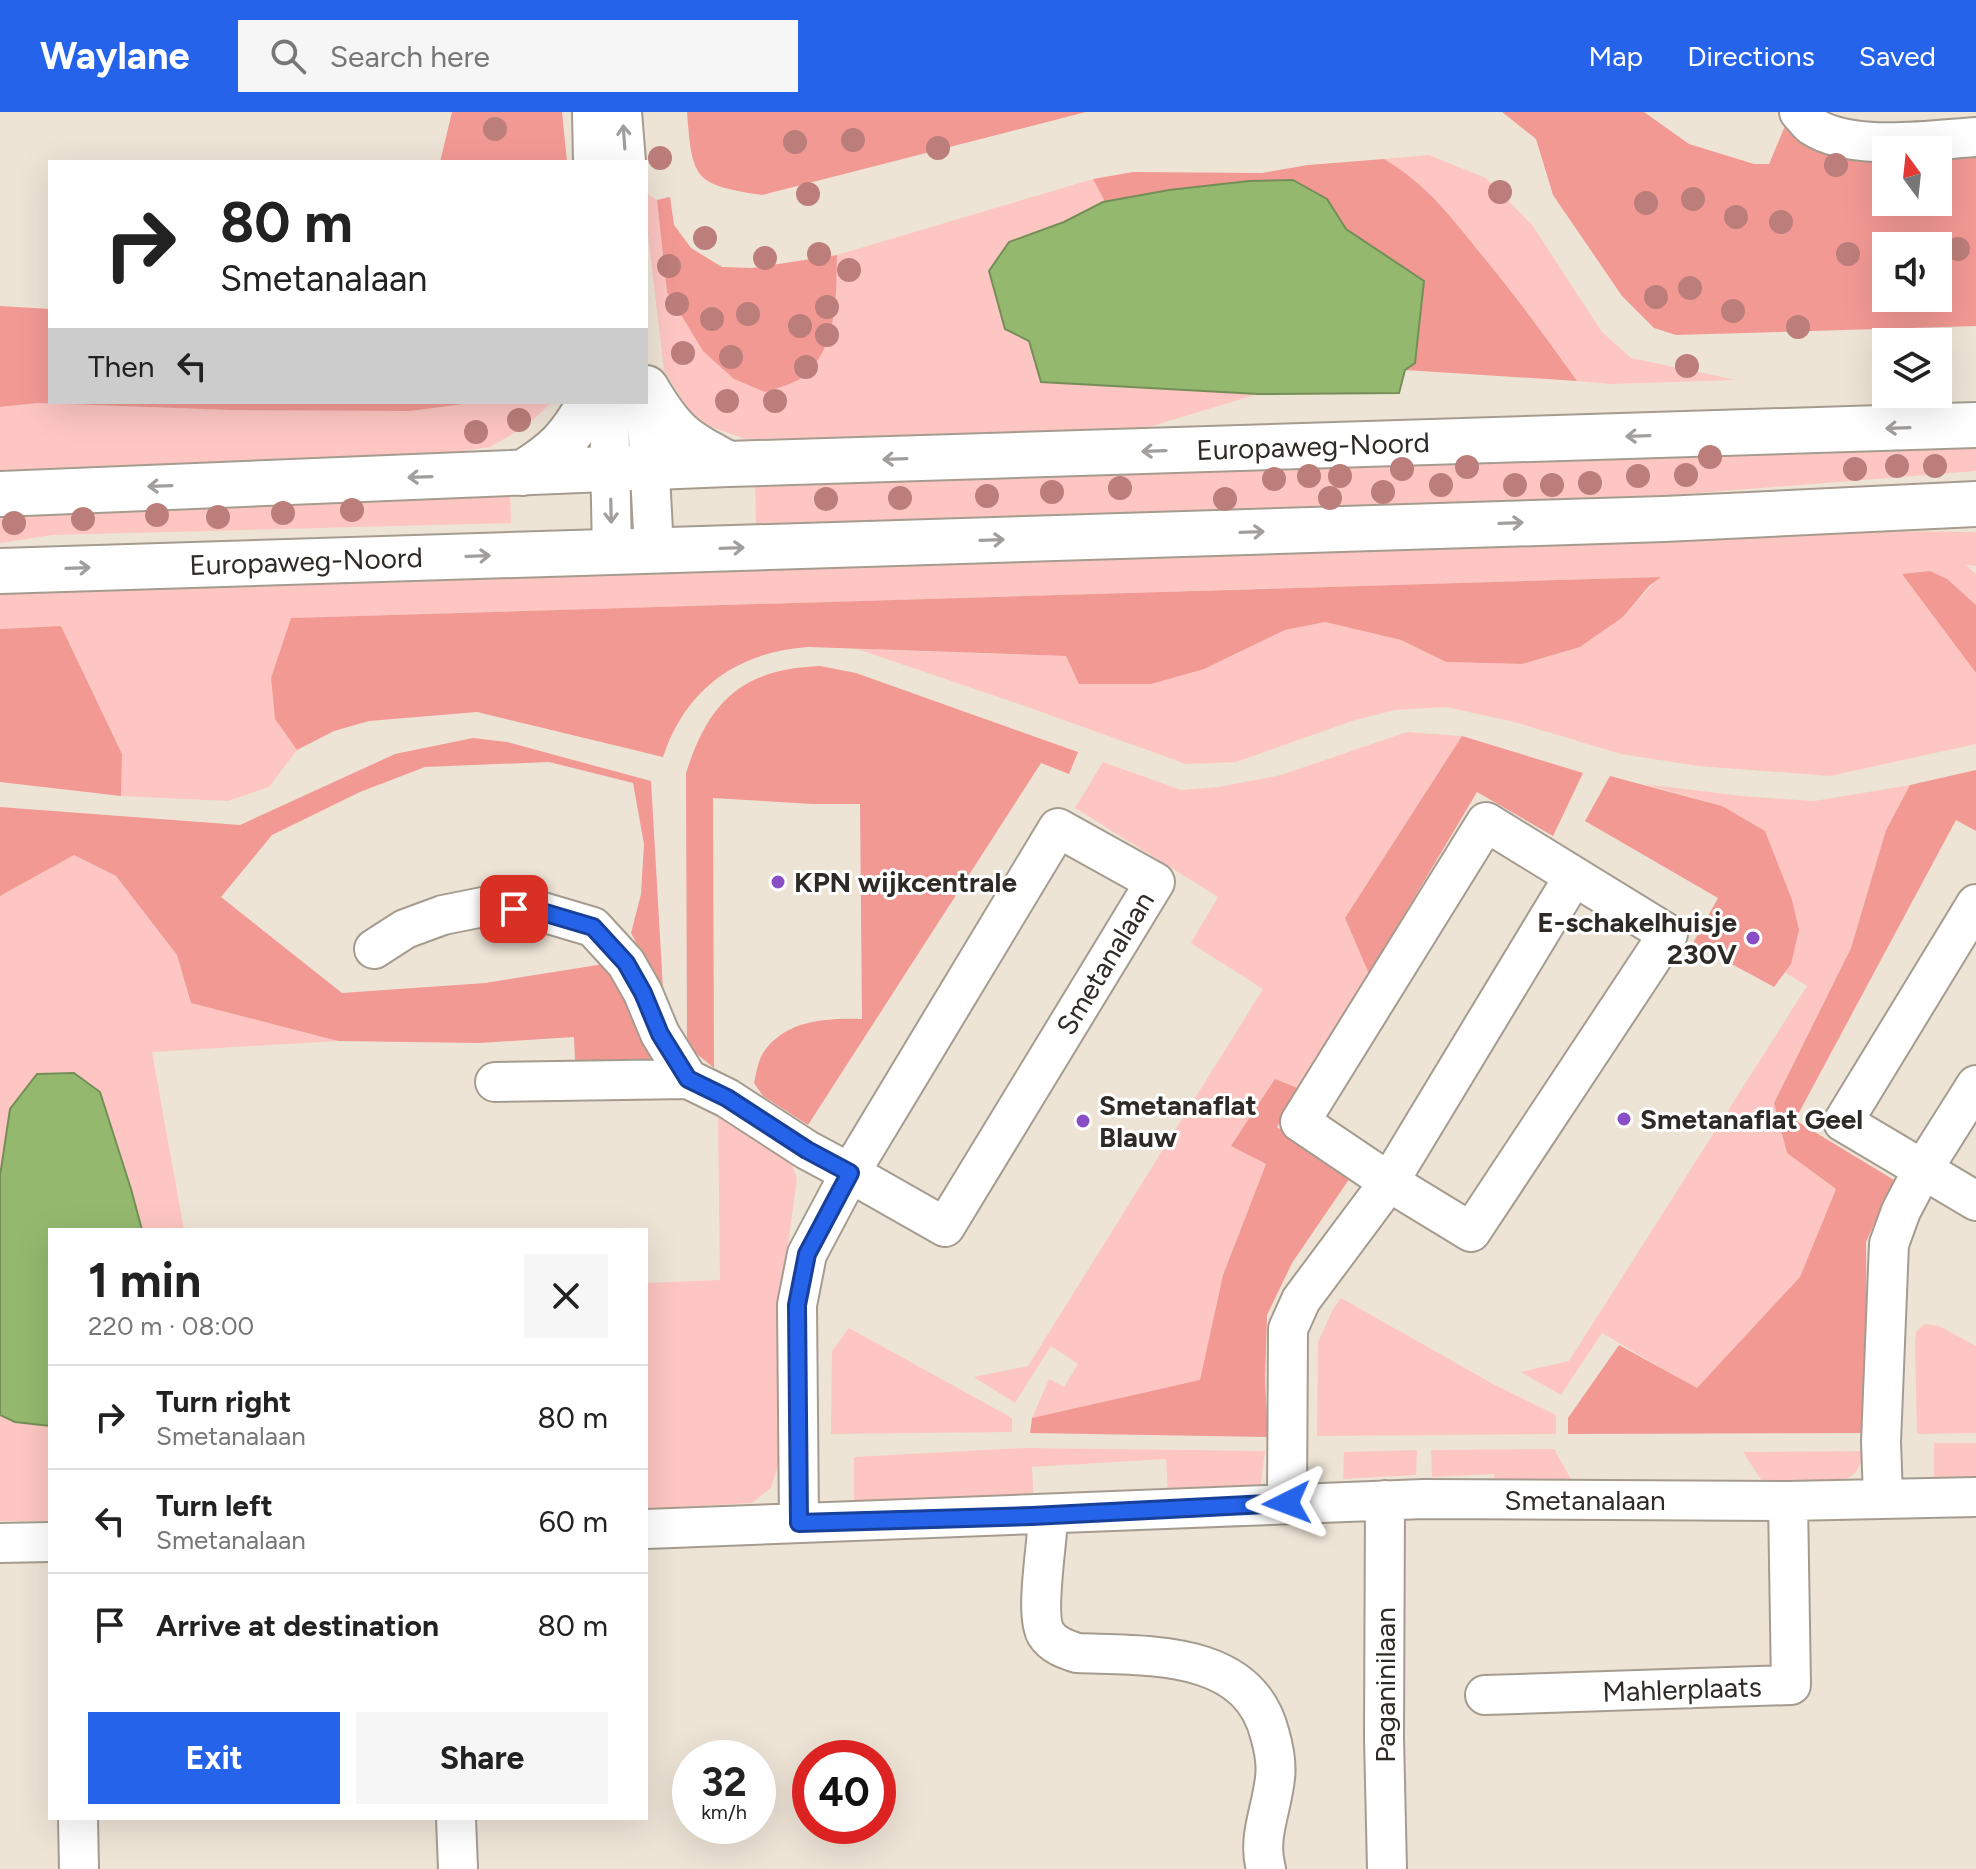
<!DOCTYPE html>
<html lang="en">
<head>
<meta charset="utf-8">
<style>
  :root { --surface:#fff; --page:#f6f6f6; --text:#222; --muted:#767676; --line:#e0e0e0; --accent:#2563eb }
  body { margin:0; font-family:Figtree,sans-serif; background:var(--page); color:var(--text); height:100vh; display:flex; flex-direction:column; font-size:30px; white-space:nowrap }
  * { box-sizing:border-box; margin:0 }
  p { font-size:26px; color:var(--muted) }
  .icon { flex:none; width:44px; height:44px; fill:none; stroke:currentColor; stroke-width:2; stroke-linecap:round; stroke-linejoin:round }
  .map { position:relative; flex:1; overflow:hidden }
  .sheet { position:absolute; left:48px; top:1116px; width:600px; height:592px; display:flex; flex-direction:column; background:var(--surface); border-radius:0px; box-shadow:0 8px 32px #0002 }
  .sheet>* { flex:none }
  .banner { position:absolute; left:48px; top:48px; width:600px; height:244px; border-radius:0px; box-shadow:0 8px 32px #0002; background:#fff; color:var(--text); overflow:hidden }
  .needle { width:52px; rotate:345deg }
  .tools { position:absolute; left:1872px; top:24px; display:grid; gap:16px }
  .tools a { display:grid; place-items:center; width:80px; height:80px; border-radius:0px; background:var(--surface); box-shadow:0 8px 32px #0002; font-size:40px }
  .speed { position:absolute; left:672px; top:1628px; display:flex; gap:16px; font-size:40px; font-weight:700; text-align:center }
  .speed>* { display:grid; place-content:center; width:104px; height:104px; border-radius:50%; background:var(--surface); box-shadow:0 8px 32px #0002; line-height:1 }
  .speed small { font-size:20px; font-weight:400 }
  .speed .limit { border:12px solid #d22; background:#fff; color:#111 }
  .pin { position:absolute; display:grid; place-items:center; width:68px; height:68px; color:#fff; margin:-34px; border-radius:16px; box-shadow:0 4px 12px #0006 }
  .me { position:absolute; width:88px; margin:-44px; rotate:267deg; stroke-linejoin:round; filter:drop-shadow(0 0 6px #0008) }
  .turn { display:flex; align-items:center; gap:28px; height:168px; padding:0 40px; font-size:36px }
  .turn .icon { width:104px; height:104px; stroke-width:2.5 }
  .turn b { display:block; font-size:56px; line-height:68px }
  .then { display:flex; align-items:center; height:76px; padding:0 40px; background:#0003; gap:16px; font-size:30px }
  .round { display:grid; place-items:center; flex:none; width:84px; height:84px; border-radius:0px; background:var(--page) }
  .overview { display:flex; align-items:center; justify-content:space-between; height:136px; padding:0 40px }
  h1 { font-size:48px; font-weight:700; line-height:60px }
  .action { display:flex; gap:16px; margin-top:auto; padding:16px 40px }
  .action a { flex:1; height:92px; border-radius:0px; background:var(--accent); color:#fff; font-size:32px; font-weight:700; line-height:92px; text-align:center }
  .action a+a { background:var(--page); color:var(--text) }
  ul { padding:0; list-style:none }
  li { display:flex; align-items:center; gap:24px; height:104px; padding:0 40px; border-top:2px solid var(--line) }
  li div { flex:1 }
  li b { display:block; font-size:30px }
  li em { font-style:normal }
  header { display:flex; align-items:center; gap:48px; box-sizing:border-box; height:112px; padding:0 40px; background:var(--accent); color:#fff }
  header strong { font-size:38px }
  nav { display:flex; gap:44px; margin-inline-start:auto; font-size:28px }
  .search { width:560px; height:72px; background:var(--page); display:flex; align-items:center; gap:20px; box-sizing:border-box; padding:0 28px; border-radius:0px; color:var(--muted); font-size:30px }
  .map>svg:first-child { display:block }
</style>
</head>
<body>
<header>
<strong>Waylane</strong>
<div class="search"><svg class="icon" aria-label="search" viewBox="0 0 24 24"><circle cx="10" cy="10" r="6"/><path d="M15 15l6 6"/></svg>Search here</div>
<nav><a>Map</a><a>Directions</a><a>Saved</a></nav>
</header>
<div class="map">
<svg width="1976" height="1757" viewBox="0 0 1976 1757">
  <rect width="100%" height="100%" fill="#eee4d6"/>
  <path fill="#fdc6c2" d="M 1429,43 L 1486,66 L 1533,114 L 1602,220 L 1631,246 L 1736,268 L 1611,272 L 1577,269 C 1546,225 1514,182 1480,141 C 1449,102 1426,72 1384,47 Z
    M 1093,67 L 1105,90 L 1064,110 L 1029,229 L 1041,270 L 1258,282 L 1129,321 L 745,327 L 695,309 L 664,258 L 646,106 L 646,81 L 657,88 L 667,180 L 703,239 L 835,202 L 837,143 Z
    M 480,290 L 552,290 L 525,315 L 490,335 L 386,350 L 0,361 L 0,295 L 38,291 L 230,298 L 410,299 Z
    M 1976,330 L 1976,359 L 1660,384 L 756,416 L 755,365 Z
    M 510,373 L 511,411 L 52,423 L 0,431 L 0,397 Z
    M 1880,419 L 1976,420 L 1976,454 L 1966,453 L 1976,462 L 1976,493 L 1903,462 L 1976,561 L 1976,632 L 1830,664 L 1698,654 L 1621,642 L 1514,610 L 1446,595 L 1395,598 L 1355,608 L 1236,650 L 1186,652 L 1019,592 L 857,537 L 1066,544 L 1204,557 L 1285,518 L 1325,510 L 1401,528 L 1446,550 L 1522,552 L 1580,535 L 1623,505 L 1659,465 L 292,506 L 271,566 L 276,607 L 297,638 L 269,675 L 228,689 L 121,684 L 122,642 L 61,514 L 0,517 L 0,479 Z
    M 1407,620 L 1462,624 L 1345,806 L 1369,862 L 1300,977 L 1231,1034 L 1266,1052 L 1223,1163 L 1200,1269 L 1032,1306 L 1049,1267 L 1064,1275 L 1078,1252 L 1051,1234 L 1015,1291 L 974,1265 L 1028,1254 L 1263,877 L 1191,831 L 1218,785 L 1075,696 L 1103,650 L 1181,678 L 1219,675 L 1281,663 Z
    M 1644,672 L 1742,684 L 1814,689 L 1910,673 L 1886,718 L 1851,836 L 1774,991 L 1787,1041 L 1836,1077 L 1800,1165 L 1697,1277 L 1602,1221 L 1561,1283 L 1521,1260 L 1569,1249 L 1807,874 L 1784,860 L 1791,852 L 1722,694 Z
    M 74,743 L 116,764 L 177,843 L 191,891 L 338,929 L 152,940 L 184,1118 L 142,1118 L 131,1077 L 100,981 L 37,962 L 10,997 L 0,1064 L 0,784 Z
    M 718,1004 L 789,1046 L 797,1066 L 783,1169 L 779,1350 L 771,1376 L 752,1391 L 646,1397 L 646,1171 L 720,1168 Z
    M 1341,1186 L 1493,1272 L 1556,1303 L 1556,1322 L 1317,1324 L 1318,1230 L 1333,1197 Z
    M 1924,1212 L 1939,1214 L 1976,1234 L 1976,1321 L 1917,1322 L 1915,1230 L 1916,1220 Z
    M 849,1216 L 1012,1306 L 1012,1320 L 831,1322 L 832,1239 Z
    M 0,1303 L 15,1311 L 50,1314 L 50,1409 L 0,1409 Z
    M 1934,1331 L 1976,1331 L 1976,1366 L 1934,1366 Z
    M 1024,1336 L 1265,1339 L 1260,1377 L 1168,1383 L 1166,1347 L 1032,1355 L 1034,1388 L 854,1394 L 854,1345 Z
    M 1554,1337 L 1572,1369 L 1495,1371 L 1494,1362 L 1432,1365 L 1431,1338 Z
    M 1417,1338 L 1416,1363 L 1343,1367 L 1344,1340 Z
    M 1864,1339 C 1862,1349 1858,1362 1848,1366 C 1832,1374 1782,1369 1762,1369 L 1743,1340 Z"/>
  <path fill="#f39994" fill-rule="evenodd" d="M 452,0 L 562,0 L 567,50 L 440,50 Z
    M 687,0 L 1086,0 L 762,83 C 694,73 692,67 687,0 Z
    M 1502,0 L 1644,0 L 1689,32 L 1754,52 L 1769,52 L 1785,14 L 1815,34 L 1886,43 L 1886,90 L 1938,90 L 1938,42 L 1976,40 L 1976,214 L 1676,223 L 1654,216 L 1622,184 L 1553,83 L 1536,27 ZM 1886,134 L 1938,134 L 1938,186 L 1886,186 Z
    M 1384,47 C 1426,72 1449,102 1480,141 C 1514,182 1546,225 1577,269 L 1405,258 L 1424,169 L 1346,117 L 1327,87 L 1169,78 L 1105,90 L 1093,67 L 1133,60 L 1262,61 L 1308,53 Z
    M 670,85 L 674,113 L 691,136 L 722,155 L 752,156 L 837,143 C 836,185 838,238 801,266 C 791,273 776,276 765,280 L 734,267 L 703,239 L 667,180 L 657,88 Z
    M 0,194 L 50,197 L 50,290 L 480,290 L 410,299 L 230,298 L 38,291 L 0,295 Z
    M 1930,459 L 1947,467 L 1976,493 L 1976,561 L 1902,462 Z
    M 1661,465 L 1649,474 L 1623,505 L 1580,535 L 1522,552 L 1446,550 L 1401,528 L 1325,510 L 1285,518 L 1204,557 L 1151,572 L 1079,572 L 1066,544 L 808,535 C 738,540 686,576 663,645 L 477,600 L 369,609 L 334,619 L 297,638 L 275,607 L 271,566 L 291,506 Z
    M 61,514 L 122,642 L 121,684 L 0,670 L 0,517 Z
    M 820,554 L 856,561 L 1078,640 L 1069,662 L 1041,651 L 808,1013 L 763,984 L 754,971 C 756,962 758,949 763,941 C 785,908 826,906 862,907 L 860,692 L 812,692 L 713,686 L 714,956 L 687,934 L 686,661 C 709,589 742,557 820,554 Z
    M 1462,624 L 1583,661 L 1553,724 L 1477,680 L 1369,862 L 1345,806 Z
    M 473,626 L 507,630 L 651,669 L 664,894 L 651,858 L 631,821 L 641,782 L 644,732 L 633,671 L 549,650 L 425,655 L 360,680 L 272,723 L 221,785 L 342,881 L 485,871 L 604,852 L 656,948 L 575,949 L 574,925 L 479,931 L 338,929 L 191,891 L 177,843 L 116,764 L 74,743 L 0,784 L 0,695 L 240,713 L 395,642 Z
    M 1976,658 L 1976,719 L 1956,708 L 1795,1008 L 1894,1068 L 1866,1130 L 1867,1321 L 1568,1322 L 1568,1306 L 1619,1233 L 1697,1276 L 1800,1165 L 1836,1077 L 1787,1041 L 1774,991 L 1851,836 L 1886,718 L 1910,673 Z
    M 1610,664 L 1722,694 L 1765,719 L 1792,788 L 1799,818 L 1791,852 L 1774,875 L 1693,831 L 1718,786 L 1585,709 Z
    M 1275,967 L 1300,977 L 1277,1015 L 1352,1063 L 1292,1151 L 1267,1203 L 1265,1268 L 1268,1325 L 1030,1321 L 1032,1306 L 1200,1268 L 1223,1163 L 1266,1052 L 1231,1034 Z"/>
  <path fill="#94b96e" stroke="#758e58" stroke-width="2" d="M 1293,68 L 1327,87 L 1346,117 L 1424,169 L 1415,251 L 1405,258 L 1399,281 L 1258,282 L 1041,270 L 1029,229 L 1005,217 L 989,159 L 1009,130 L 1064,110 L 1103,90 L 1169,78 L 1249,69 Z
    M 74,961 L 100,980 L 131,1077 L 142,1118 L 50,1118 L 50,1314 L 15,1310 L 0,1303 L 0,1064 L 10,997 L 37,962 Z"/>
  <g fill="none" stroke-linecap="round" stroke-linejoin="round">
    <g stroke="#a59c8f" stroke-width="42">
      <path id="minor" d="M 592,0 L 593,50
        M 622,0 L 626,50
        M 1799,0 C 1803,4 1808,11 1812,14 C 1851,40 1931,28 1976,25
        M 646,287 L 654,438
        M 609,290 L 612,440
        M 1486,710 L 1668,822 L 1471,1120 L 1389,1070 L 1300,1010 Z
        M 1058,716 L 1155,770 L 945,1115 L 850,1061 Z
        M 1976,792 L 1843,1010 L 1976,1089
        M 374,837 L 405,817 L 443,803 L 488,794 L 539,799 L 593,815 L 626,851 L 643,881 L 660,922 L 688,967
        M 495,970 L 688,967 L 727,986 L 807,1038 L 850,1061 L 807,1142 L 797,1193 L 799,1411
        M 1883,1385 L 1881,1330 L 1889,1132 L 1901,1099 L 1923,1057 L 1976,973
        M 1385,1388 L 1384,1626 L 1387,1757
        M 1287,1391 L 1288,1217 L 1301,1188 L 1389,1070 L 1574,764
        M 1048,1403 C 1048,1430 1034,1502 1046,1522 C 1053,1533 1065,1537 1077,1541 C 1148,1544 1249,1537 1270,1623 C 1274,1637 1277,1651 1275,1666 C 1272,1697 1257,1726 1266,1757
        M 646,1417 L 1424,1387 L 1788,1389 L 1976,1385
        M 0,1431 L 50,1430
        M 1485,1583 L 1791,1573 L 1788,1389
        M 78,1706 L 79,1757
        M 456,1706 L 458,1757"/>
    </g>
    <g stroke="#a59c8f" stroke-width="48">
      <path id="major" d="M 646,276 C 673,322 682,327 728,352
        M 522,361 C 557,340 570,326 590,290
        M 0,382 L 728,352 L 1976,313
        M 0,459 L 1664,407 L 1976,392"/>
    </g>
    <use href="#minor" stroke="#fff" stroke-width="38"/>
    <use href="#major" stroke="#fff" stroke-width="44"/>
  </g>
  <g fill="#bc7e7a">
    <circle cx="495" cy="17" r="12"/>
    <circle cx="853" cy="28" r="12"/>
    <circle cx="795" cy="30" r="12"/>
    <circle cx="938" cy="36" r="12"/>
    <circle cx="660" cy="46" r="12"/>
    <circle cx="1836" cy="53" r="12"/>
    <circle cx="1500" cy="80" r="12"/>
    <circle cx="808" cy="82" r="12"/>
    <circle cx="1693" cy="87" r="12"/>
    <circle cx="1646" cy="91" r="12"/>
    <circle cx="1736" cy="105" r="12"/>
    <circle cx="1781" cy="110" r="12"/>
    <circle cx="705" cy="126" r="12"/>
    <circle cx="1958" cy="137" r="12"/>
    <circle cx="819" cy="142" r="12"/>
    <circle cx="1848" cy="142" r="12"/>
    <circle cx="765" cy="146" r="12"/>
    <circle cx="669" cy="154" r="12"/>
    <circle cx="849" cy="158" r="12"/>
    <circle cx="1690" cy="176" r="12"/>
    <circle cx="1656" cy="185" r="12"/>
    <circle cx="677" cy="192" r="12"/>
    <circle cx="827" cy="195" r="12"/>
    <circle cx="1733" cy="199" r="12"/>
    <circle cx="748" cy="202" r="12"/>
    <circle cx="712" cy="207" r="12"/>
    <circle cx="800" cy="214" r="12"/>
    <circle cx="1798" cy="215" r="12"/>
    <circle cx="827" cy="223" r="12"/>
    <circle cx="683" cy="241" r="12"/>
    <circle cx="731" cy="245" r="12"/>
    <circle cx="1687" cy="254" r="12"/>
    <circle cx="806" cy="255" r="12"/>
    <circle cx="727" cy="289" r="12"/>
    <circle cx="775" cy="289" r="12"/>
    <circle cx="519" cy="308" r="12"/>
    <circle cx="476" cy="320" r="12"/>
    <circle cx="1710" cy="345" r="12"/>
    <circle cx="1897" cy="354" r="12"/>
    <circle cx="1935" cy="354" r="12"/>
    <circle cx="1467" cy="355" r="12"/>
    <circle cx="1402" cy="357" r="12"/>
    <circle cx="1855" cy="357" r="12"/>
    <circle cx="1686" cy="363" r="12"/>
    <circle cx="1309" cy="364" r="12"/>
    <circle cx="1340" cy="364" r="12"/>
    <circle cx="1638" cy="364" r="12"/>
    <circle cx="1274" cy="367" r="12"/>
    <circle cx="1590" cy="371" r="12"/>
    <circle cx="1441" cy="373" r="12"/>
    <circle cx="1515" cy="373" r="12"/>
    <circle cx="1552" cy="373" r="12"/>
    <circle cx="1120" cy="376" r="12"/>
    <circle cx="1052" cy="380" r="12"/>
    <circle cx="1383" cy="380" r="12"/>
    <circle cx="987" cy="384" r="12"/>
    <circle cx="900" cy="386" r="12"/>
    <circle cx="1330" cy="386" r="12"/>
    <circle cx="826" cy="387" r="12"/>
    <circle cx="1225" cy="387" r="12"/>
    <circle cx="352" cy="398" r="12"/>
    <circle cx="283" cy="401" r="12"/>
    <circle cx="157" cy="403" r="12"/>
    <circle cx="218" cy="405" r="12"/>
    <circle cx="83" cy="407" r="12"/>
    <circle cx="14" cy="411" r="12"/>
  </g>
  <defs><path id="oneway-shaft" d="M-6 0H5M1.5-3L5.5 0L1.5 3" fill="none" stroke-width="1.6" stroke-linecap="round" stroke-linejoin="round" transform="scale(2)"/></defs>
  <g stroke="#a19f9d">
    <use href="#oneway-shaft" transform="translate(624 25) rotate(-94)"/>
    <use href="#oneway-shaft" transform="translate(1898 316) rotate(178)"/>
    <use href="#oneway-shaft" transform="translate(1638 324) rotate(178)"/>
    <use href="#oneway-shaft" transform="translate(1154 339) rotate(178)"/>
    <use href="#oneway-shaft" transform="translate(895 347) rotate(178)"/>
    <use href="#oneway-shaft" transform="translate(420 365) rotate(178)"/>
    <use href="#oneway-shaft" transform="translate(160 374) rotate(178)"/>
    <use href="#oneway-shaft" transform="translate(611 399) rotate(89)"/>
    <use href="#oneway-shaft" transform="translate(1511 411) rotate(-2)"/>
    <use href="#oneway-shaft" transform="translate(1252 420) rotate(-2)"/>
    <use href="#oneway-shaft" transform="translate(992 428) rotate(-2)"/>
    <use href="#oneway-shaft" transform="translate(732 436) rotate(-2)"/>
    <use href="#oneway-shaft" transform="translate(478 444) rotate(-2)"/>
    <use href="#oneway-shaft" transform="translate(78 456) rotate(-2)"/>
  </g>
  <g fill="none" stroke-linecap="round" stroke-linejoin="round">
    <g stroke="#184099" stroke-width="20">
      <path id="route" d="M 514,797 L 539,799 L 593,815 L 626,851 L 643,881 L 660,922 L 688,967 L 727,986 L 807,1038 L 850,1061 L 807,1142 L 797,1193 L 799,1411 L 1032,1404 L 1287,1391"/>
    </g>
    <use href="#route" stroke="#2563eb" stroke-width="14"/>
  </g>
  <g fill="#894ec5" stroke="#fff" stroke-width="3">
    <circle cx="778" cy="770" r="8"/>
    <circle cx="1753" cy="826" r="8"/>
    <circle cx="1624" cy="1007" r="8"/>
    <circle cx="1083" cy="1009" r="8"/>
  </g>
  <g text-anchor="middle" stroke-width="6" stroke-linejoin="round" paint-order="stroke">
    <g font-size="28" fill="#2e2a25" stroke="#fff">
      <text transform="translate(1313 334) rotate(-2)" y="10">Europaweg-Noord</text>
      <text transform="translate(306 449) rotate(-2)" y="10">Europaweg-Noord</text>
      <text transform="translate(1105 851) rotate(-59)" y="10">Smetanalaan</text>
      <text x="1585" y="1398">Smetanalaan</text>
      <text transform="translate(1385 1573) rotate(-90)" y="10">Paganinilaan</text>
      <text transform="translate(1682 1577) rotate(-2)" y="10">Mahlerplaats</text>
    </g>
    <g font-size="28" font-weight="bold" fill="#2e2a25" stroke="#fff" text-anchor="start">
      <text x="794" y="780">KPN wijkcentrale</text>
      <text x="1737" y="820" text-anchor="end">E-schakelhuisje<tspan x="1737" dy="32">230V</tspan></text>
      <text x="1099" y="1003">Smetanaflat<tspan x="1099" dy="32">Blauw</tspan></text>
      <text x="1640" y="1017">Smetanaflat Geel</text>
    </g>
  </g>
</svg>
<div class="tools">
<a><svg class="needle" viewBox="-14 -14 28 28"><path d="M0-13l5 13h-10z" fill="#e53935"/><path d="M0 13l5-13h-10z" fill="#767676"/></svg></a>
<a><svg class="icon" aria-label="sound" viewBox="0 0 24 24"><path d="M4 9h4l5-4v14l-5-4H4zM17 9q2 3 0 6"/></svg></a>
<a><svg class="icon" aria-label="layers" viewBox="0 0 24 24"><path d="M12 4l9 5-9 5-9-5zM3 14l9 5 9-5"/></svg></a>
</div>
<div class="speed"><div>32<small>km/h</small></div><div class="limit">40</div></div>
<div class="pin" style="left:514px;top:797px;background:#d93025"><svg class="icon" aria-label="arrive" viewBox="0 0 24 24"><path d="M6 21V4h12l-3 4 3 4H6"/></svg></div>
<svg class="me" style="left:1287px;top:1391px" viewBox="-20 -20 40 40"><path d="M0-17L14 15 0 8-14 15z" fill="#2563eb" stroke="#fff" stroke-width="4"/></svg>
<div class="banner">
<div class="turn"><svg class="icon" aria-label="right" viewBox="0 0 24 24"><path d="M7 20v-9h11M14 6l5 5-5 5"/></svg><div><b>80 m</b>Smetanalaan</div></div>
<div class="then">Then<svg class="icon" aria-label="left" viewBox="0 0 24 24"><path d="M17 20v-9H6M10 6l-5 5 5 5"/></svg></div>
</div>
<section class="sheet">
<div class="overview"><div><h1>1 min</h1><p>220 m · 08:00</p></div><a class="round"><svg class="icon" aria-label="close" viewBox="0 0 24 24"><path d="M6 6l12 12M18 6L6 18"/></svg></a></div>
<ul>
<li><svg class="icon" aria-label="right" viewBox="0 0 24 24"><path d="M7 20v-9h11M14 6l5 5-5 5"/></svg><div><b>Turn right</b><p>Smetanalaan</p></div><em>80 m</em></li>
<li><svg class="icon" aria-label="left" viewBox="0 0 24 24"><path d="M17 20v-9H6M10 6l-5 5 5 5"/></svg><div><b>Turn left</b><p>Smetanalaan</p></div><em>60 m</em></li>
<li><svg class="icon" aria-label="arrive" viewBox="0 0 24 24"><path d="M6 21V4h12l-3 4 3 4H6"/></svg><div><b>Arrive at destination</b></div><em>80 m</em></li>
</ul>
<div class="action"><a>Exit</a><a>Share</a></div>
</section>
</div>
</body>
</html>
